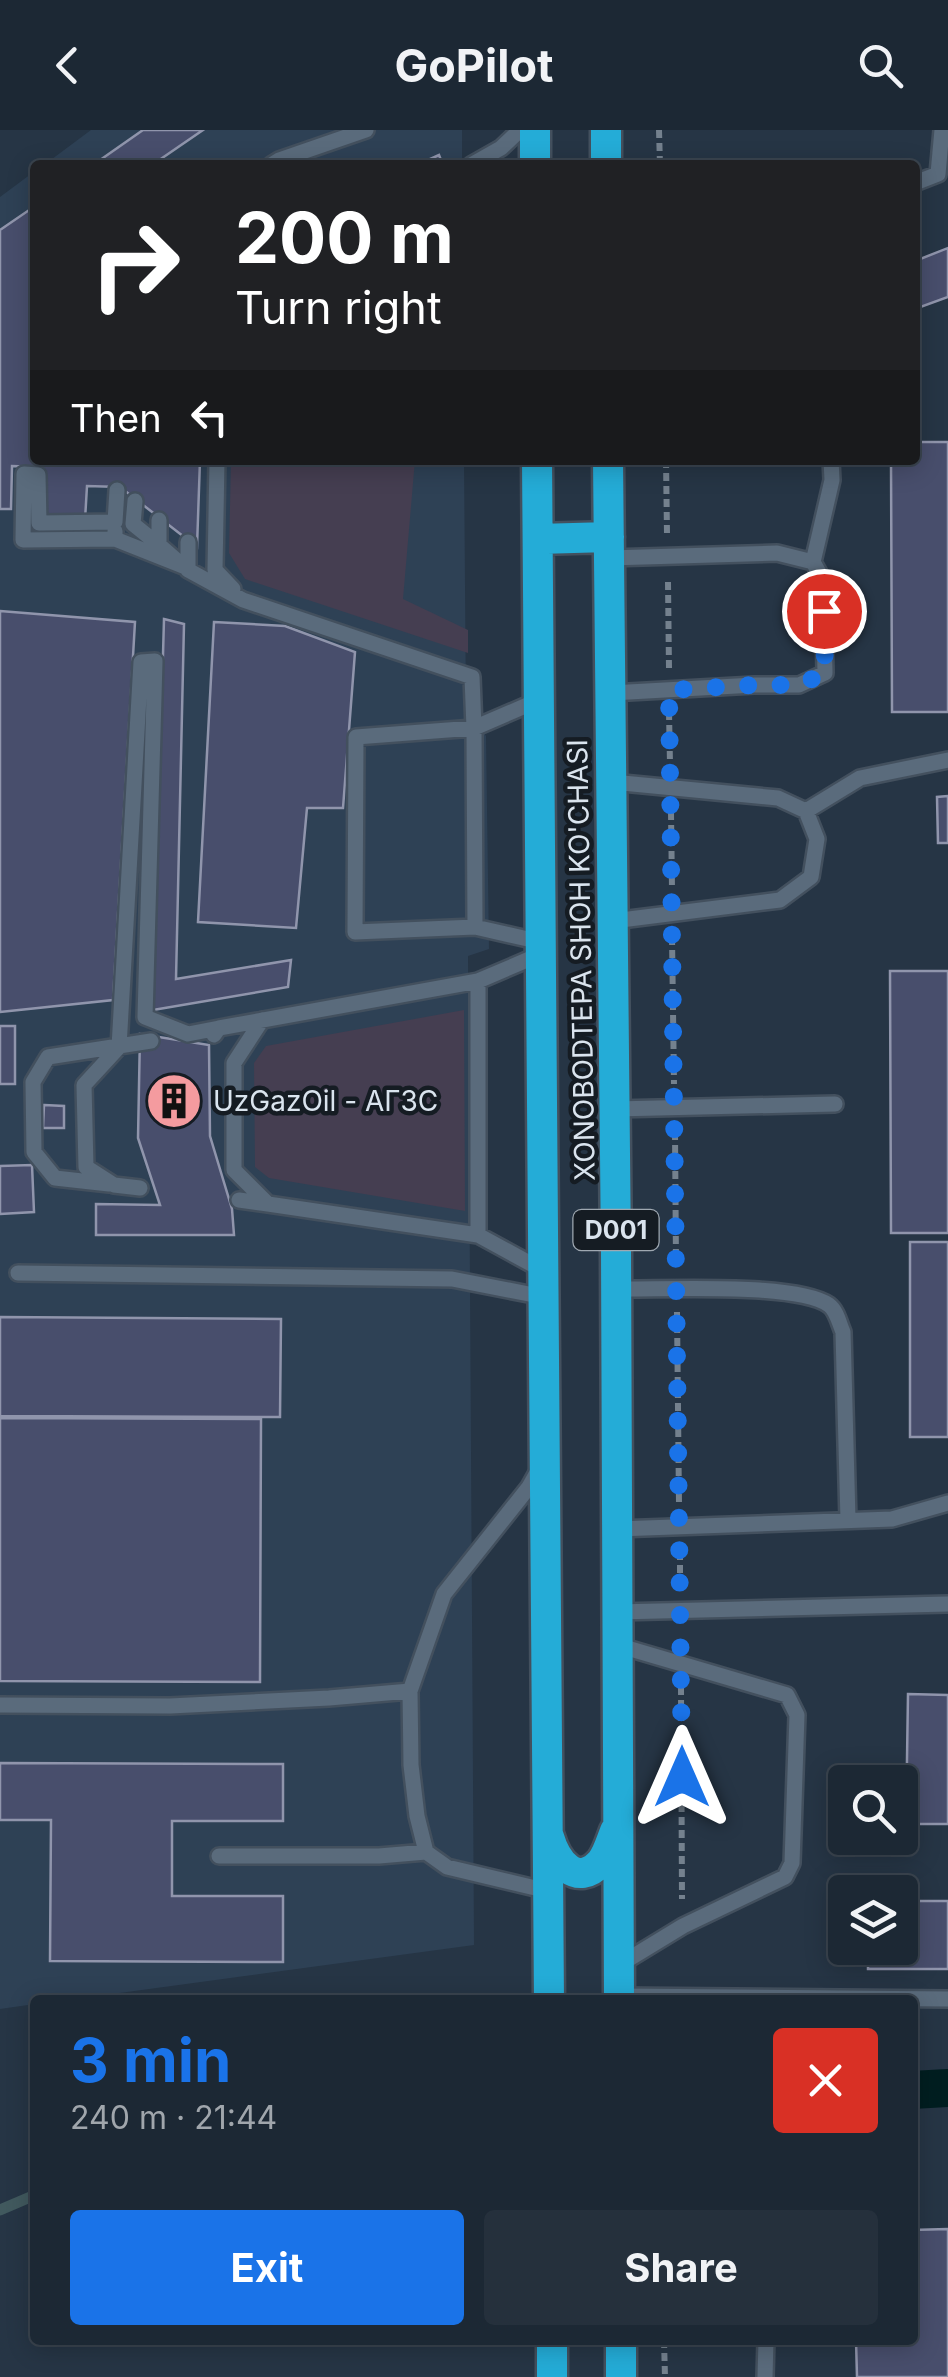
<!DOCTYPE html>
<html lang="en">
<head>
<meta charset="utf-8">
<style>
  :root { --surface:#1c2834; --page:#25303c; --text:#f1f3f6; --muted:#a0a6ac; --line:#3a444f; --accent:#1a73e8 }
  body { margin:0; font-family:Inter,sans-serif; background:var(--page); color:var(--text); height:100vh; display:flex; flex-direction:column; font-size:38px; white-space:nowrap }
  * { box-sizing:border-box; margin:0 }
  p { font-size:32px; color:var(--muted) }
  .icon { flex:none; width:55px; height:55px; fill:none; stroke:currentColor; stroke-width:2; stroke-linecap:round; stroke-linejoin:round }
  .map { position:relative; flex:1; overflow:hidden }
  .details { position:absolute; left:30px; top:1865px; width:888px; height:350px; display:flex; flex-direction:column; background:var(--surface); border-radius:10px; box-shadow:0 5px 25px #0003,0 0 0 2px var(--line) }
  .details>* { flex:none }
  .top-card { position:absolute; left:30px; top:30px; width:890px; height:305px; border-radius:10px; box-shadow:0 5px 25px #0003,0 0 0 2px var(--line); background:#202124; color:#fff; overflow:hidden }
  .buttons { position:absolute; left:828px; top:1635px; display:grid; gap:20px }
  .buttons a { display:grid; place-items:center; width:90px; height:90px; border-radius:10px; background:var(--surface); box-shadow:0 5px 25px #0003,0 0 0 2px var(--line); font-size:50px }
  .pin { position:absolute; display:grid; place-items:center; width:85px; height:85px; color:#fff; margin:-42px; border:5px solid #fff; border-radius:50%; box-shadow:0 2px 10px #0007 }
  .me { position:absolute; width:110px; margin:-55px; rotate:0deg; stroke-linejoin:round; filter:drop-shadow(0 0 8px #0008) }
  .turn { display:flex; align-items:center; gap:35px; height:210px; padding:0 40px; font-size:45px }
  .turn .icon { width:130px; height:130px; stroke-width:2.5 }
  .turn b { display:block; font-size:70px; line-height:85px }
  .then { display:flex; align-items:center; height:95px; padding:0 40px; background:#0003; gap:20px; font-size:38px }
  .round { display:grid; place-items:center; flex:none; width:105px; height:105px; border-radius:10px; background:var(--page) }
  .summary { display:flex; align-items:center; justify-content:space-between; height:170px; padding:0 40px }
  h1 { font-size:60px; font-weight:700; line-height:75px; color:var(--accent) }
  .primary-button { display:flex; gap:20px; margin-top:auto; padding:20px 40px }
  .primary-button a { flex:1; height:115px; border-radius:10px; background:var(--accent); color:#fff; font-size:40px; font-weight:700; line-height:115px; text-align:center }
  .primary-button a+a { background:var(--page); color:var(--text) }
  header { display:flex; justify-content:space-between; align-items:center; height:130px; padding:0 40px; background:var(--surface); font-size:45px; font-weight:700 }
  .map>svg:first-child { display:block }
</style>
</head>
<body>
<header><svg class="icon" aria-label="back" viewBox="0 0 24 24"><path d="M15 5l-7 7 7 7"/></svg>GoPilot<svg class="icon" aria-label="search" viewBox="0 0 24 24"><circle cx="10" cy="10" r="6"/><path d="M15 15l6 6"/></svg></header>
<div class="map">
<svg width="948" height="2247" viewBox="0 0 948 2247">
  <rect width="100%" height="100%" fill="#263545"/>
  <path fill="#2e4155" d="M 91,0 L 462,0 L 462,35 L 44,35 Z
    M 35,41 L 35,330 L 464,330 L 466,580 L 474,586 L 486,606 L 489,819 L 468,826 L 474,1815 L 68,1870 L 35,1870 L 35,1874 L 0,1879 L 0,67 Z"/>
  <path fill="#453e51" d="M 231,330 L 415,330 L 403,469 L 468,500 L 468,523 L 245,449 L 229,423 Z
    M 464,880 L 465,1081 L 269,1048 L 255,1037 L 254,933 L 266,916 Z"/>
  <g fill="none" stroke-linecap="round" stroke-linejoin="round">
    <path stroke="#41595e" stroke-width="11" d="M 0,2080 L 35,2065"/>
    <path stroke="#001e20" stroke-width="38" d="M 912,1960 L 948,1958"/>
  </g>
  <path fill="#484e6c" stroke="#9095ac" stroke-width="2.5" d="M 143,0 L 203,0 L 152,35 L 93,35 Z
    M 439,25 L 441,30 L 430,35 L 417,35 Z
    M 35,76 L 35,330 L 200,330 L 197,417 L 120,357 L 87,356 L 85,390 L 40,388 L 42,337 L 12,336 L 11,379 L 0,379 L 0,100 Z
    M 948,118 L 948,167 L 915,179 L 915,131 Z
    M 915,312 L 948,312 L 948,582 L 892,582 L 891,330 L 915,330 Z
    M 0,481 L 135,492 L 113,870 L 0,882 Z
    M 164,489 L 184,494 L 176,849 L 291,830 L 288,857 L 153,880 Z
    M 214,492 L 285,496 L 355,522 L 343,678 L 307,678 L 296,798 L 198,792 Z
    M 948,666 L 948,713 L 938,713 L 937,667 Z
    M 890,841 L 948,841 L 948,1103 L 891,1103 Z
    M 0,896 L 15,896 L 15,954 L 0,954 Z
    M 140,904 L 209,915 L 210,1006 L 232,1079 L 234,1105 L 96,1105 L 96,1074 L 160,1075 L 138,1008 Z
    M 44,975 L 64,976 L 64,998 L 43,998 Z
    M 32,1035 L 34,1082 L 0,1084 L 0,1036 Z
    M 910,1112 L 948,1112 L 948,1307 L 910,1307 Z
    M 0,1187 L 281,1189 L 280,1287 L 0,1286 Z
    M 0,1288 L 261,1289 L 260,1552 L 0,1551 Z
    M 908,1564 L 948,1565 L 948,1694 L 906,1694 Z
    M 0,1633 L 283,1634 L 283,1691 L 172,1691 L 172,1766 L 283,1766 L 283,1832 L 50,1831 L 51,1690 L 0,1690 Z
    M 900,1771 L 948,1771 L 948,1839 L 868,1839 L 868,1818 L 900,1818 Z
    M 948,2099 L 948,2247 L 857,2247 L 856,2210 L 912,2210 L 912,2100 Z"/>
  <g fill="none" stroke-linecap="round" stroke-linejoin="round">
    <g stroke="#43505e" stroke-width="20">
      <path id="lane" d="M 271,35 L 279,30 L 366,0
        M 471,35 L 501,18 L 520,0
        M 915,53 L 938,44 L 942,0
        M 217,330 L 215,440 L 233,459
        M 135,371 L 133,394 L 159,415
        M 159,390 L 159,415 L 175,429
        M 115,401 L 115,409 L 183,436
        M 115,409 L 23,410 L 24,344 L 38,345 L 39,393 L 115,392 L 117,360
        M 188,412 L 188,440 L 243,470 L 472,547 L 474,598 L 356,607 L 355,802 L 475,797
        M 609,428 L 777,423 L 813,432 L 823,450 L 825,543 L 799,555 L 754,555 L 611,563
        M 813,432 L 832,350 L 831,330
        M 539,570 L 474,598 L 475,797 L 541,812
        M 612,652 L 778,668 L 806,681 L 817,709 L 811,747 L 780,770 L 613,791
        M 806,681 L 860,648 L 948,630
        M 478,851 L 478,1105 L 544,1141
        M 262,890 L 234,933 L 234,1040 L 268,1074 L 478,1105
        M 214,905 L 219,898 L 478,851 L 541,824
        M 615,979 L 835,974
        M 109,1054 L 55,1048 L 34,1022 L 33,952 L 48,927 L 151,911
        M 140,1058 L 114,1055 L 86,1037 L 84,955 L 119,917 L 141,532 L 155,531 L 145,887 L 188,904 L 219,898
        M 239,1070 L 268,1074
        M 18,1143 L 452,1149 L 544,1167
        M 616,1159 C 662,1160 796,1152 829,1175 C 837,1181 839,1193 843,1202 L 848,1390
        M 617,1399 L 892,1389 L 948,1373
        M 617,1482 L 948,1474
        M 617,1515 L 787,1565 L 797,1585 L 792,1733 L 785,1747 L 683,1796 L 619,1835
        M 410,1561 L 411,1635 L 417,1686 L 426,1722 L 447,1737 L 548,1761
        M 0,1575 L 170,1576 L 329,1568 L 410,1561 L 444,1464 L 529,1357 L 538,1341
        M 219,1726 L 379,1726 L 426,1722
        M 619,1866 L 948,1869
        M 765,2247 L 766,2210"/>
    </g>
    <g stroke="#43505e" stroke-width="35">
      <path id="highway" d="M 535,0 L 535,35
        M 606,0 L 606,35
        M 537,330 L 549,1870
        M 608,330 L 616,1122 L 619,1870
        M 538,409 L 609,407
        M 549,1707 C 556,1731 576,1759 601,1732 C 608,1723 611,1711 615,1701
        M 552,2210 L 552,2247
        M 621,2210 L 621,2247"/>
    </g>
    <path stroke="#74818e" stroke-width="6" stroke-dasharray="8 5" stroke-linecap="butt" d="M 659,0 L 660,35
      M 666,330 L 667,404
      M 668,452 L 669,539
      M 669,582 L 670,634
      M 671,682 L 672,759
      M 672,807 L 674,954
      M 675,1002 L 676,1134
      M 677,1182 L 679,1374
      M 680,1422 L 680,1459
      M 681,1557 L 682,1769
      M 664,2210 L 665,2247"/>
    <use href="#lane" stroke="#5a6b7c" stroke-width="15"/>
    <use href="#highway" stroke="#24acd7" stroke-width="30"/>
  </g>
  <g fill="none" stroke-linecap="round" stroke-linejoin="round">
    <path stroke="#1a73e8" stroke-width="18" stroke-dasharray="0 32.4" d="M 682,1647 L 669,560 L 754,555 L 799,555 L 825,543 L 824,481"/>
  </g>
  <defs>
    <g id="building-disc" transform="scale(2.875)"><circle r="9.5" fill="#f49b9f" stroke="#151c23"/><path d="M-4-6H4V6H1V3H-1V6H-4ZM-2.5-4.3h1.7v1.8h-1.7ZM.8-4.3h1.7v1.8H.8ZM-2.5-1h1.7V.8h-1.7ZM.8-1h1.7V.8H.8Z" fill="#111"/></g>
  </defs>
  <g fill-rule="evenodd">
    <use href="#building-disc" x="174" y="971"/>
  </g>
  <g text-anchor="middle" stroke-width="9" stroke-linejoin="round" paint-order="stroke">
    <rect fill="#151c23" stroke="#9fa8b1" stroke-width="2.5" x="573.5" y="1080" width="85" height="40" rx="8"/>
    <g font-size="25" font-weight="bold" fill="#dae4ee">
      <text x="616" y="1109">D001</text>
    </g>
    <g font-size="28" fill="#dae4ee" stroke="#151c23">
      <text transform="translate(581 830) rotate(-91)" y="10">XONOBODTEPA SHOH KO'CHASI</text>
    </g>
    <g font-size="28" fill="#dae4ee" stroke="#151c23" text-anchor="start">
      <text x="213" y="981">UzGazOil - АГЗС</text>
    </g>
  </g>
</svg>
<div class="buttons">
<a><svg class="icon" aria-label="search" viewBox="0 0 24 24"><circle cx="10" cy="10" r="6"/><path d="M15 15l6 6"/></svg></a>
<a><svg class="icon" aria-label="layers" viewBox="0 0 24 24"><path d="M12 4l9 5-9 5-9-5zM3 14l9 5 9-5"/></svg></a>
</div>
<div class="pin" style="left:824px;top:481px;background:#d93025"><svg class="icon" aria-label="arrive" viewBox="0 0 24 24"><path d="M6 21V4h12l-3 4 3 4H6"/></svg></div>
<svg class="me" style="left:682px;top:1647px" viewBox="-20 -20 40 40"><path d="M0-17L14 15 0 8-14 15z" fill="#1a73e8" stroke="#fff" stroke-width="4"/></svg>
<div class="top-card">
<div class="turn"><svg class="icon" aria-label="right" viewBox="0 0 24 24"><path d="M7 20v-9h11M14 6l5 5-5 5"/></svg><div><b>200 m</b>Turn right</div></div>
<div class="then">Then<svg class="icon" aria-label="left" viewBox="0 0 24 24"><path d="M17 20v-9H6M10 6l-5 5 5 5"/></svg></div>
</div>
<section class="details">
<div class="summary"><div><h1>3 min</h1><p>240 m · 21:44</p></div><a class="round" style="background:#d93025;color:#fff"><svg class="icon" aria-label="close" viewBox="0 0 24 24"><path d="M6 6l12 12M18 6L6 18"/></svg></a></div>
<div class="primary-button"><a>Exit</a><a>Share</a></div>
</section>
</div>
</body>
</html>
